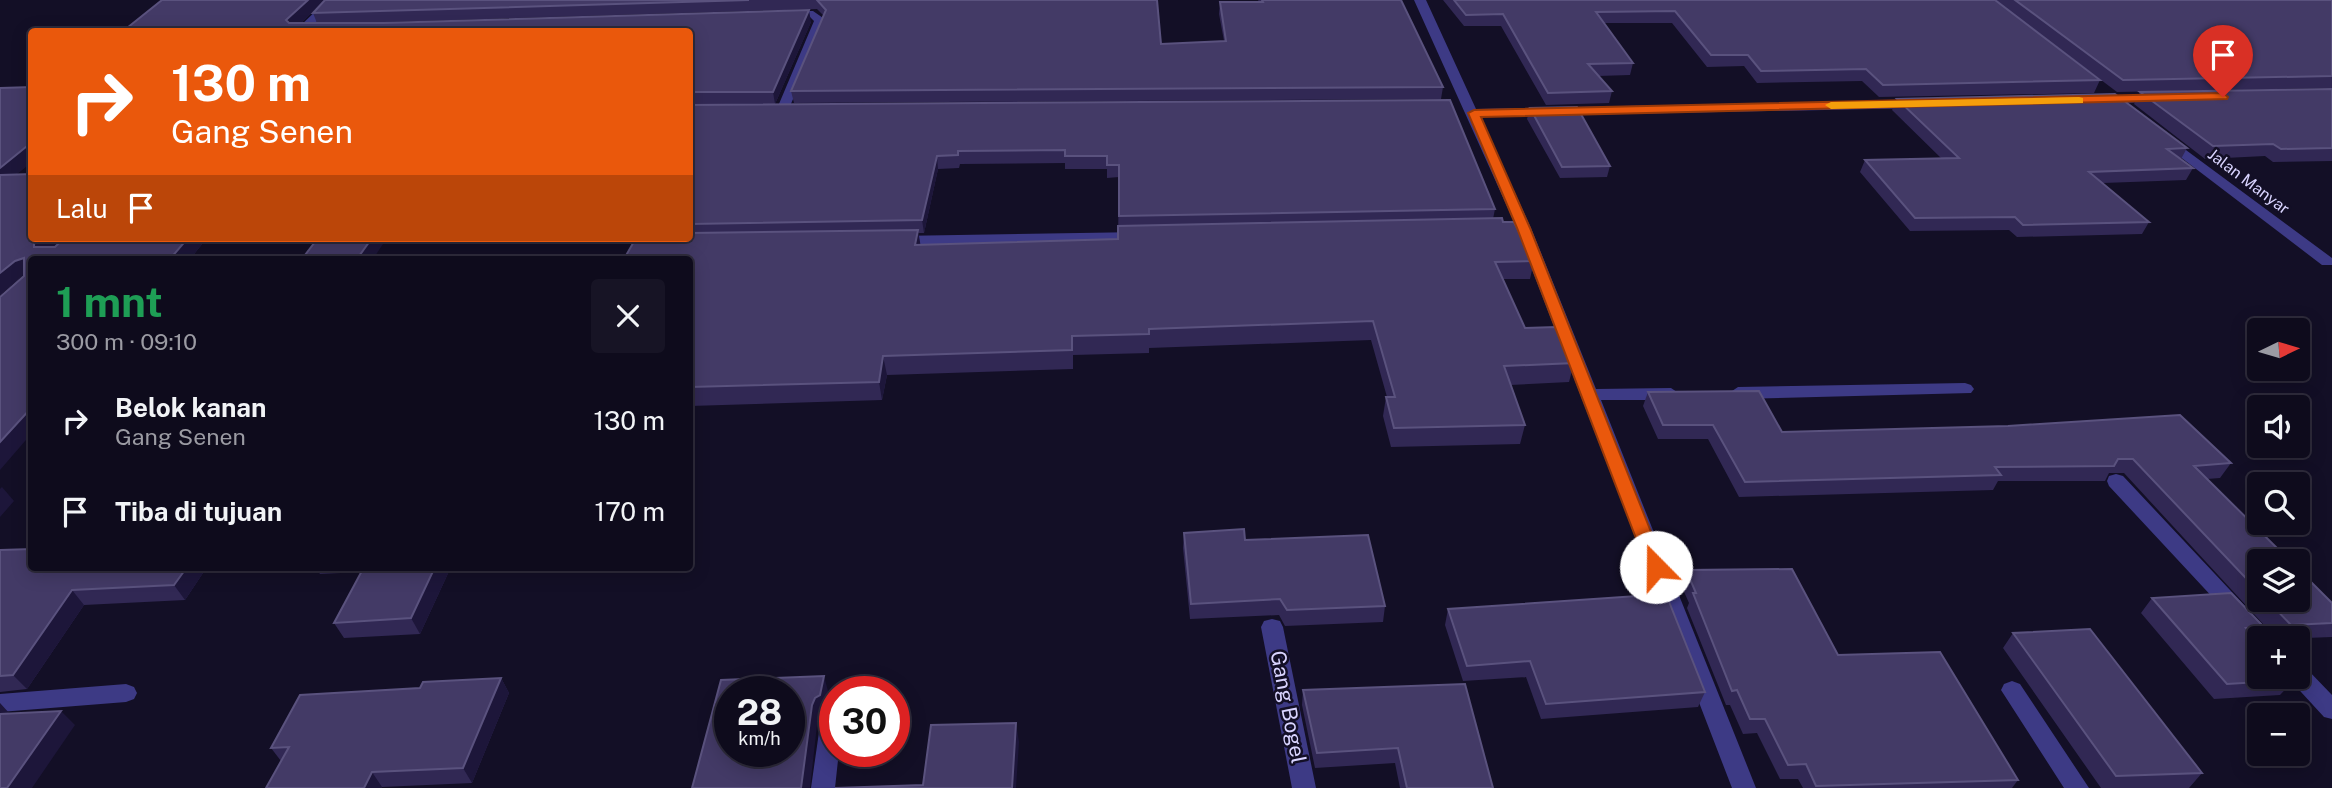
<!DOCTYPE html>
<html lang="id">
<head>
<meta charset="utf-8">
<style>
  :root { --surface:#0e0b1c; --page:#171425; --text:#f1f3f6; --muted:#9b9ba3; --line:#2e2b3b }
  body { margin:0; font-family:"Public Sans",sans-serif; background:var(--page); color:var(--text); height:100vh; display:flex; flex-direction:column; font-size:26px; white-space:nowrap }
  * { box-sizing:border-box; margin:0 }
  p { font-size:23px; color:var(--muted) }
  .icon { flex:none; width:38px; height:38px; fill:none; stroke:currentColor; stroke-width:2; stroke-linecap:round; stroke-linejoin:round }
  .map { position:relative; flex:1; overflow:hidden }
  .sheet { position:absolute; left:28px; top:256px; width:665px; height:315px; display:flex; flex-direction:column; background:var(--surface); border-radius:7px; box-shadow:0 4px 18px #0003,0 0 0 2px var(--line) }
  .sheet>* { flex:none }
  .banner { position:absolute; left:28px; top:28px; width:665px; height:214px; border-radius:7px; box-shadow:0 4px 18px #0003,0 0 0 2px var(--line); background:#ea580c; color:#fff; overflow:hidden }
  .needle { width:46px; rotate:85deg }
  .fabs { position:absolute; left:2247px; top:318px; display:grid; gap:14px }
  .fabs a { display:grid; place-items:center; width:63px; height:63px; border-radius:7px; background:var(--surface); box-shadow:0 4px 18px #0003,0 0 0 2px var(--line); font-size:35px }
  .speed { position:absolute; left:714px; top:676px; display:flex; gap:14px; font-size:35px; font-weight:700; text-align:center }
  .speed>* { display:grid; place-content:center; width:91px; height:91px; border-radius:50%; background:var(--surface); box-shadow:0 4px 18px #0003,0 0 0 2px var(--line); line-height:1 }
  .speed small { font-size:18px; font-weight:400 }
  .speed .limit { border:10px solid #d22; background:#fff; color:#111 }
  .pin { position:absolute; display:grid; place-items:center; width:60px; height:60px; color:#fff; margin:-72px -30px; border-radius:50% 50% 50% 0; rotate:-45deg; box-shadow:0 0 7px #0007 }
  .pin .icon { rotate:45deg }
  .me { position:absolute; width:77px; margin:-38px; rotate:338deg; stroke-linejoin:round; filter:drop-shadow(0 0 5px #0008) }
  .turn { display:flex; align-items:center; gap:24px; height:147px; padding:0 28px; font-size:32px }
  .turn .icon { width:91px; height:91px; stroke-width:2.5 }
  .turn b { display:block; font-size:49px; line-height:60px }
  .then { display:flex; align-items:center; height:66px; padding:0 28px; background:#0003; gap:14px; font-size:26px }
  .round { display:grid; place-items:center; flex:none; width:74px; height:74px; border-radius:7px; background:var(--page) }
  .head { display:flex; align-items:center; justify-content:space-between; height:119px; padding:0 28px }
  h1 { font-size:42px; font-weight:700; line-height:52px; color:#1e9e55 }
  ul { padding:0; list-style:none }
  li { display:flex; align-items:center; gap:21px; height:91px; padding:0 28px }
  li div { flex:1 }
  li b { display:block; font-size:26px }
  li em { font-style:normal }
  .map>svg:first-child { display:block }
</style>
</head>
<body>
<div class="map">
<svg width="2332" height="788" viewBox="0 0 2332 788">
  <rect width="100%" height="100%" fill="#130f26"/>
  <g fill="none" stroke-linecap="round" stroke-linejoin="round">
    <path fill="#3d3a85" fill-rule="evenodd" d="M 327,0 L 339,0 L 306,32 L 294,32 Z
      M 1414,0 L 1426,0 L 1476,109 L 1919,100 L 1925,104 L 1919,108 L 1480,117 L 1531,228 L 1596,389 L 1671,388 L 1680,394 L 1671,400 L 1601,400 L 1756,788 L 1732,788 L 1518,233 L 1495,233 L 1488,229 L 1495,225 L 1515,224 Z
      M 785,11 L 813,11 L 826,20 L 788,111 L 782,115 L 776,111 L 814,21 L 810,17 L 781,16 L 781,12 Z
      M 2161,94 L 2165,95 L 2165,101 L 2098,104 L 2092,100 L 2098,96 Z
      M 2167,136 L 2332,258 L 2332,265 L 2322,265 L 2162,143 L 2162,137 Z
      M 1142,232 L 1149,236 L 1147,239 L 897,246 L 889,241 L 897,236 Z
      M 1965,383 L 1971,385 L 1974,389 L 1971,393 L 1738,399 L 1729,393 L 1738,387 Z
      M 2116,474 L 2123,476 L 2276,639 L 2259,639 L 2257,645 L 2109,486 L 2107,481 L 2109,476 Z
      M 1272,619 L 1280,621 L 1283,627 L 1316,788 L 1292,788 L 1261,627 L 1264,621 Z
      M 2298,665 L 2306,668 L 2332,695 L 2332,719 L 2324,717 L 2290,680 L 2289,677 L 2298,677 Z
      M 2012,681 L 2020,684 L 2089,788 L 2064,788 L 2001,690 L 2004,684 Z
      M 126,684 L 134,687 L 137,693 L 134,699 L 126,702 L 0,712 L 0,694 Z
      M 831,715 L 835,717 L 835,751 L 839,751 L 835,788 L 811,788 L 820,725 L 823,718 Z"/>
  </g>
  <path fill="#312854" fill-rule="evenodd" d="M 162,0 L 324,0 L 301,23 L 317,23 L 313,13 L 325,0 L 1157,0 L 1161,44 L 1224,41 L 1219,14 L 1220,2 L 1259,2 L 1258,0 L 1401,0 L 1443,87 L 1441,99 L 794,103 L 791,91 L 824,16 L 817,9 L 355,23 L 811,22 L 775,104 L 690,105 L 1450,100 L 1495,209 L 1493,219 L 1503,222 L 1534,261 L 1530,279 L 1503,279 L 1525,328 L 1574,363 L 1569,382 L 1510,385 L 1525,425 L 1520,444 L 1391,447 L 1383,416 L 1386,397 L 1387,397 L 1371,340 L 1149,348 L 1149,353 L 1073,355 L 1073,369 L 887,375 L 882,400 L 690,406 L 690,32 L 122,32 ZM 1065,163 L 1065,169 L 1107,169 L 1107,178 L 1119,177 L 1118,239 L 920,245 L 918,233 L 924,233 L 938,169 L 959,168 L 960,164 Z
    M 1443,0 L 2332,0 L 2332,88 L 2117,92 L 2004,7 L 2100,80 L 2094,93 L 1879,97 L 1862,81 L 1757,83 L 1744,66 L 1707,67 L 1672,23 L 1604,23 L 1633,63 L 1630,75 L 1598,76 L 1612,91 L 1609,103 L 1546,105 L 1501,26 L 1464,26 Z
    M 0,88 L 32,162 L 16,174 L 64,238 L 54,247 L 64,238 L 287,238 L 203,243 L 190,259 L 32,259 L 24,276 L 24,274 L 0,295 Z
    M 2332,89 L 2332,161 L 2273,162 L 2265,156 L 2205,159 L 2134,104 L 2140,92 Z
    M 1897,99 L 2187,148 L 2181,159 L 2193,168 L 2186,180 L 2103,183 L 2149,222 L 2142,234 L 2017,237 L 2009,230 L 1910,231 L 1860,172 L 1865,160 L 1942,159 L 1892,110 Z
    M 1530,108 L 1610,166 L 1607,177 L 1560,178 L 1527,119 Z
    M 1648,392 L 1782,432 L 2231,463 L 2220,478 L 2207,479 L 2259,562 L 2259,600 L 2298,600 L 2332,603 L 2332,637 L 2277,639 L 2124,473 L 2109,473 L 2105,481 L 1998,481 L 1993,490 L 1739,497 L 1708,439 L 1658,439 L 1643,406 Z
    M 1184,533 L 1245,540 L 1385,606 L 1383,622 L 1285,626 L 1279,615 L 1190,619 L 1183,548 Z
    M 0,550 L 207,567 L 185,600 L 84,605 L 27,689 L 0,692 Z
    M 315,567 L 451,567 L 420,634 L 344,638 L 334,623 L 361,572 L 320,574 Z
    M 1686,570 L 2018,780 L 2012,788 L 1803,788 L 1798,779 L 1780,779 L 1757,733 L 1743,734 L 1730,705 L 1726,705 L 1687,608 L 1689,603 L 1681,585 Z
    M 2152,598 L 2263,626 L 2254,637 L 2294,680 L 2280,695 L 2214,699 L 2141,613 Z
    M 1448,609 L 1705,692 L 1698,707 L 1541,719 L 1526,677 L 1463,681 L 1445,625 Z
    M 2013,633 L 2202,773 L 2189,788 L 2101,788 L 2003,648 Z
    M 501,678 L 509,693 L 472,783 L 382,787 L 382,788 L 266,788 L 281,761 L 271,748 L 420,688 Z
    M 1303,690 L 1493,788 L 1400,788 L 1395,763 L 1315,768 L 1302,705 Z"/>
  <path fill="#1d163a" d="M 308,0 L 324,0 L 292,32 L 286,20 Z
    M 809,10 L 811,22 L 775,104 L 773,92 Z
    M 32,142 L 32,162 L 0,188 L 0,168 Z
    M 937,156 L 938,169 L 924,233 L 922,220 Z
    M 918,230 L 921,248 L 915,245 Z
    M 41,238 L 64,238 L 43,257 L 34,247 L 34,244 Z
    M 188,238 L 201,238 L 203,243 L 190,259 L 170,259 Z
    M 372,238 L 387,238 L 373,259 L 357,259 Z
    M 24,258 L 24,274 L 0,295 L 0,273 L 15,261 Z
    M 883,356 L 887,375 L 882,400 L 879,382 Z
    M 32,407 L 32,433 L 0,470 L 0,442 Z
    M 2,487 L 14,501 L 0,517 L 0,489 Z
    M 187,567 L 207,567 L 185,600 L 174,585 Z
    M 435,567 L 451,567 L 420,634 L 411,618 Z
    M 72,590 L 84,605 L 27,689 L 13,675 Z
    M 824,676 L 829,695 L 825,714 L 821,717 L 817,725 L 810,788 L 801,788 L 812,705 Z
    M 501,678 L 509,693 L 472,783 L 463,768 Z
    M 0,703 L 10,714 L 0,728 Z
    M 61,711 L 75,725 L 32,788 L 7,788 Z
    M 1016,723 L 1019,742 L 1016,788 L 1012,788 Z
    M 372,772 L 382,787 L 382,788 L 364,788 Z"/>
  <path fill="#433a66" stroke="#5a527e" stroke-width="2" fill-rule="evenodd" d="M 162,0 L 308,0 L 286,20 L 289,23 L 384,23 L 809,10 L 773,92 L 690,92 L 690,32 L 122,32 Z
    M 325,0 L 749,0 L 313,13 Z
    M 817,0 L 1157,0 L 1161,44 L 1226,41 L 1220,2 L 1263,2 L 1262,0 L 1401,0 L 1443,87 L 791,91 L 826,10 Z
    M 1454,0 L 1995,0 L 2100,80 L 1883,85 L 1866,69 L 1761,71 L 1748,55 L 1711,55 L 1675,11 L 1596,12 L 1633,63 L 1588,64 L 1612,91 L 1548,93 L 1503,14 L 1466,15 Z
    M 2015,0 L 2332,0 L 2332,76 L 2123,80 Z
    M 32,87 L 32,142 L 0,168 L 0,88 Z
    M 2332,89 L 2332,148 L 2281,149 L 2273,144 L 2213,146 L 2140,92 Z
    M 2115,94 L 2187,148 L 2167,149 L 2193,168 L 2089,172 L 2149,222 L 2023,225 L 2015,217 L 1915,218 L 1865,160 L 1959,158 L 1897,99 Z
    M 1450,100 L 1495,209 L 1119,216 L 1119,165 L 1107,165 L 1107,156 L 1065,156 L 1065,150 L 958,151 L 958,155 L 937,156 L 922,220 L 690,224 L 690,105 Z
    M 1577,107 L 1610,166 L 1562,167 L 1530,108 Z
    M 32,174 L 32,238 L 41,238 L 34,244 L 34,247 L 55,247 L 64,238 L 188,238 L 170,259 L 32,259 L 32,407 L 0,442 L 0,297 L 24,276 L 24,258 L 15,261 L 0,273 L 0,175 Z
    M 1502,218 L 1503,222 L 1514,222 L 1534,261 L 1495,262 L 1525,328 L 1556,327 L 1574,363 L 1504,366 L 1525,425 L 1394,428 L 1386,397 L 1395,397 L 1373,321 L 1149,329 L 1149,334 L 1072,336 L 1072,350 L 883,356 L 879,382 L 690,387 L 690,259 L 624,259 L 636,238 L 690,238 L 690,233 L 918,230 L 915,245 L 1118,239 L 1118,226 Z
    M 318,238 L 372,238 L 357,259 L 302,259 Z
    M 1759,391 L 1782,432 L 2008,426 L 2180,415 L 2231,463 L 2194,466 L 2291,562 L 2259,562 L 2259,592 L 2133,459 L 2118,459 L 2114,466 L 1995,467 L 2001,475 L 1745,482 L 1713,425 L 1663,425 L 1648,392 Z
    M 1244,529 L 1245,540 L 1368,535 L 1385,606 L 1287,610 L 1280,599 L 1191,604 L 1184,533 Z
    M 32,549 L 32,567 L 187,567 L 174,585 L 72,590 L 13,675 L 0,676 L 0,550 Z
    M 364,567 L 435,567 L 411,618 L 334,623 Z
    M 1792,569 L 1838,655 L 1940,652 L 2018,780 L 1816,786 L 1806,764 L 1788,765 L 1765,719 L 1750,719 L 1737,690 L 1732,691 L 1693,593 L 1696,593 L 1686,570 Z
    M 2298,569 L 2332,603 L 2332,623 L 2291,625 L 2267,600 L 2298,600 Z
    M 2231,593 L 2263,626 L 2246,628 L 2259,642 L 2259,677 L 2291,677 L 2294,680 L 2227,684 L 2152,598 Z
    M 1666,594 L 1705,692 L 1546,704 L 1530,661 L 1467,666 L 1448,609 Z
    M 2090,629 L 2202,773 L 2116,776 L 2013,633 Z
    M 824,676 L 820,695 L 815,698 L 812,705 L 801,788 L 692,788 L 721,680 ZM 730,691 L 789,691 L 789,751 L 730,751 Z
    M 501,678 L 463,768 L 372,772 L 364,788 L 266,788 L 289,747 L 271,748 L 300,695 L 420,688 L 423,682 Z
    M 1465,684 L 1493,788 L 1407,788 L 1398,748 L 1317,753 L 1303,690 Z
    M 61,711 L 7,788 L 0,788 L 0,714 Z
    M 1016,723 L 1012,788 L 835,788 L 923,785 L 931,725 Z"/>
  <path fill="#ea580c" stroke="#983908" stroke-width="2" d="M 2223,93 L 2228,97 L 2227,99 L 1481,117 L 1530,228 L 1665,567 L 1663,572 L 1649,572 L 1647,567 L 1517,228 L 1468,113 L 1474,110 Z"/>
  <path fill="#f59e0b" d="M 2079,97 L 2083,98 L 2083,103 L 1831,109 L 1825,105 L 1831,102 Z"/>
  <g text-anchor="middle" stroke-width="5" stroke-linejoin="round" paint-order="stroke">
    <g font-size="16" fill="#d9d4ff" stroke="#130f26">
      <text transform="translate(2249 181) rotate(37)" y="6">Jalan Manyar</text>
    </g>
    <g font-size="21" fill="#d9d4ff" stroke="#130f26">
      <text transform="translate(1288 707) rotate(79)" y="7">Gang Bogel</text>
    </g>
  </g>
</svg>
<div class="fabs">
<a><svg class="needle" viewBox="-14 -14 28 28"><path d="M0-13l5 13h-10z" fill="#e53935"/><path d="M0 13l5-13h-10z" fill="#9b9ba3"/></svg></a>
<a><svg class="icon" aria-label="sound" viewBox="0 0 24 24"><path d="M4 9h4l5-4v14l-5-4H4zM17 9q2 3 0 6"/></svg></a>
<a><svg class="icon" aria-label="search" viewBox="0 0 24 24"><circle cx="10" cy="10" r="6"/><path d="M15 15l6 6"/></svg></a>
<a><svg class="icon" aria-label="layers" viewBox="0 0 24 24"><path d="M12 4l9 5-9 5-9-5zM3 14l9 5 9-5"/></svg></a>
<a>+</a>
<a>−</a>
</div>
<div class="speed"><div>28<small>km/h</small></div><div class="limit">30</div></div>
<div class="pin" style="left:2223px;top:97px;background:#d93025"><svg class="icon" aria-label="arrive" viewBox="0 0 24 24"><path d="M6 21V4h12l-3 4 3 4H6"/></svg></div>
<svg class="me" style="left:1656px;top:567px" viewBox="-20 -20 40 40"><circle r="19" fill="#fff"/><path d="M0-13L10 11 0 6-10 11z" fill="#ea580c"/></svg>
<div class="banner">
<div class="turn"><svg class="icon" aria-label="right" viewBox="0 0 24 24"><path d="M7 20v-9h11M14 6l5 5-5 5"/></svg><div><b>130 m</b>Gang Senen</div></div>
<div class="then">Lalu<svg class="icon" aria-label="arrive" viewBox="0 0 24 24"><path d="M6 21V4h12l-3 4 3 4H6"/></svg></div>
</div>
<section class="sheet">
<div class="head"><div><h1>1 mnt</h1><p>300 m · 09:10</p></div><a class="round"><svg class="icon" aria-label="close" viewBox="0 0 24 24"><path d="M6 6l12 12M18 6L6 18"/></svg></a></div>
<ul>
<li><svg class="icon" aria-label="right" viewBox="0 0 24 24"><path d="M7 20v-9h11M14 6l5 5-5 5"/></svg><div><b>Belok kanan</b><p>Gang Senen</p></div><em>130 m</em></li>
<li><svg class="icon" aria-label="arrive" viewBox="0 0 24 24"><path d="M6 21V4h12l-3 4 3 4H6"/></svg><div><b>Tiba di tujuan</b></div><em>170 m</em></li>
</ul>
</section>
</div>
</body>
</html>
